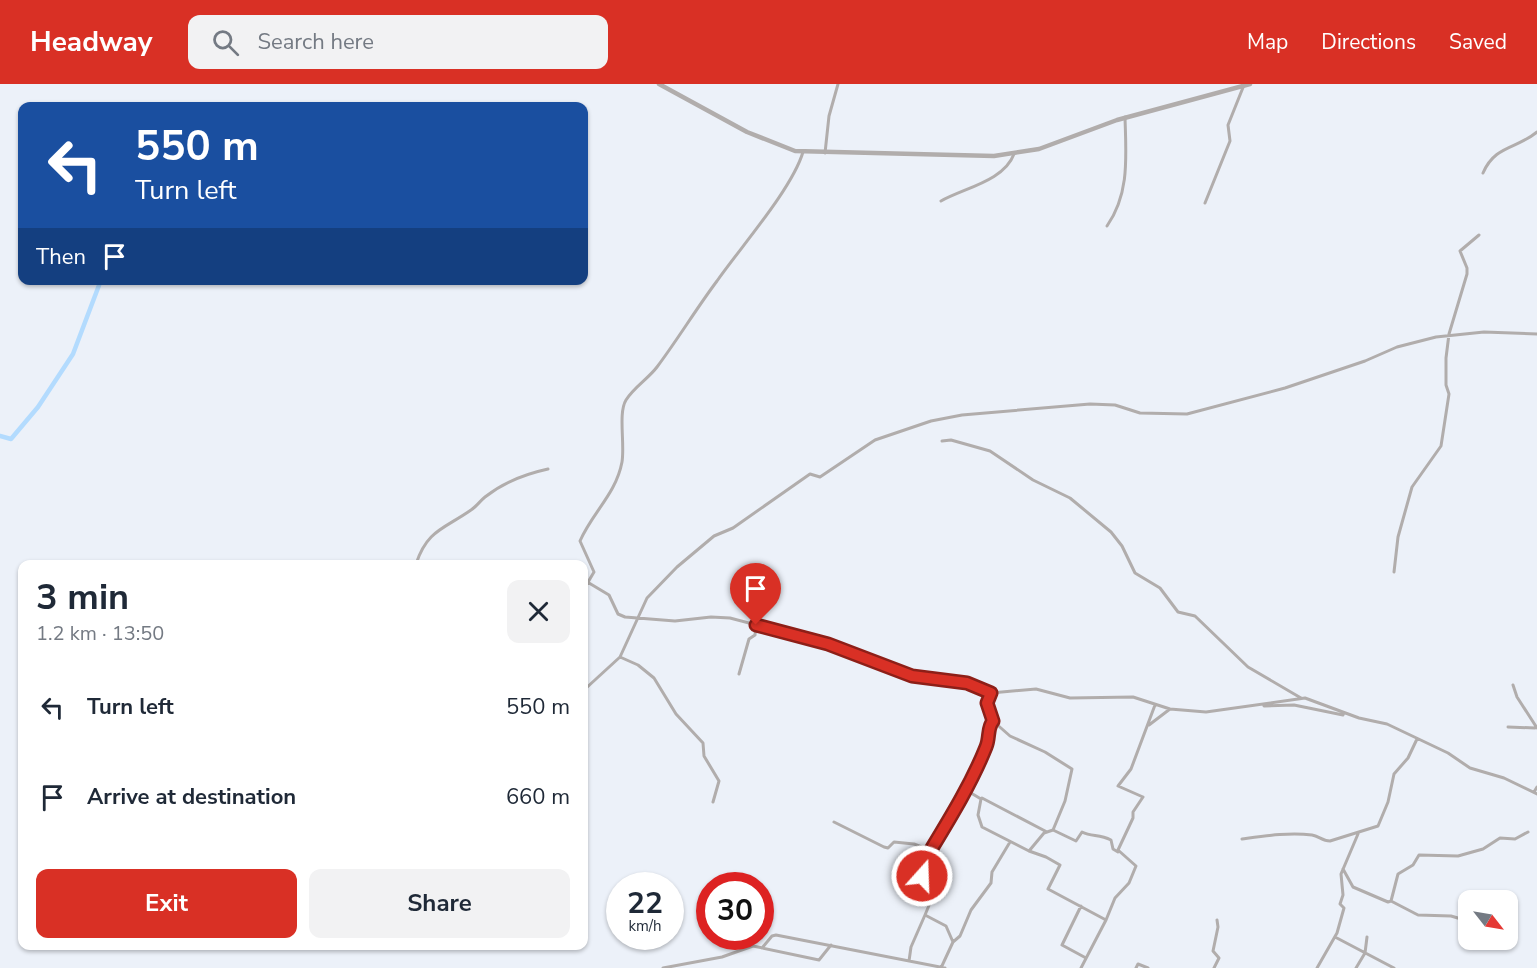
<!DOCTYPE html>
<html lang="en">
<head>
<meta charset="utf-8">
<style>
  :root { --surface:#fff; --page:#f2f2f3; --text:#1f2937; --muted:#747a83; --accent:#d93025 }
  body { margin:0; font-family:"Nunito Sans",sans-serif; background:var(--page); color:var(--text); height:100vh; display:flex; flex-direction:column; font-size:22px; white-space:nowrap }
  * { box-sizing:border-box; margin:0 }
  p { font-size:20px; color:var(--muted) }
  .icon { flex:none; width:33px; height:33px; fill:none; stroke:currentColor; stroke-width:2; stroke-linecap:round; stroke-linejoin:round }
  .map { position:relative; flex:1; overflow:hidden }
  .side { position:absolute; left:18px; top:476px; width:570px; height:390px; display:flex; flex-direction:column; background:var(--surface); border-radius:12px; box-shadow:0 2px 4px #0004 }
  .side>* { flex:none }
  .banner { position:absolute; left:18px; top:18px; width:570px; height:183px; border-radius:12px; box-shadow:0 2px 4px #0004; background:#1a4fa0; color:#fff; overflow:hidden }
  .needle { width:39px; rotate:121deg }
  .controls { position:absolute; left:1458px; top:806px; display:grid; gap:12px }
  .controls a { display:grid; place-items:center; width:60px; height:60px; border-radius:12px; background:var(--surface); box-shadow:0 2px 4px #0004; font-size:30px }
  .speed { position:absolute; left:606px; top:788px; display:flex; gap:12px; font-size:30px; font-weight:700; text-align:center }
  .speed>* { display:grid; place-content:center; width:78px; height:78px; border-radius:50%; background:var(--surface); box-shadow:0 2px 4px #0004; line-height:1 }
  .speed small { font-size:15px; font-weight:400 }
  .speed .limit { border:9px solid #d22; background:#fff; color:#111 }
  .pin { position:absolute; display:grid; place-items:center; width:51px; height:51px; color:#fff; margin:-62px -26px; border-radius:50% 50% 50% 0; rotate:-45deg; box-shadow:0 0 6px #0007 }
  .pin .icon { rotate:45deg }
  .me { position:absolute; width:66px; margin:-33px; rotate:20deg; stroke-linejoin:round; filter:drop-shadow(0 0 4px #0008) }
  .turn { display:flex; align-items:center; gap:21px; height:126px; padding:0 18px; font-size:27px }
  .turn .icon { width:78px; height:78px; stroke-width:2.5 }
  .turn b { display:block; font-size:42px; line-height:51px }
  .then { display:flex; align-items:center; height:57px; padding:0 18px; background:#0003; gap:12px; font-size:22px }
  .round { display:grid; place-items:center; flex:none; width:63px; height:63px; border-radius:12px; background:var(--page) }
  .summary { display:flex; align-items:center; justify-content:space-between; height:102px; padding:0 18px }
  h1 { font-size:36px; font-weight:700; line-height:45px }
  .primary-button { display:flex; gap:12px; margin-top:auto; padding:12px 18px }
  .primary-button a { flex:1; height:69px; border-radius:12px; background:var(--accent); color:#fff; font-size:24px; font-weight:700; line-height:69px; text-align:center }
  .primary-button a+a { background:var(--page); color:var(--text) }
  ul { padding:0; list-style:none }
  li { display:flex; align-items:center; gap:18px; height:90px; padding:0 18px }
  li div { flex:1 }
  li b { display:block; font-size:22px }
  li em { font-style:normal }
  header { display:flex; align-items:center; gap:36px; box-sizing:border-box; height:84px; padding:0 30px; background:var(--accent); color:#fff }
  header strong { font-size:28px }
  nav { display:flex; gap:33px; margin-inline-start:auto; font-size:21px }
  .search { width:420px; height:54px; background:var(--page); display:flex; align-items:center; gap:15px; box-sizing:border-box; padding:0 21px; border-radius:12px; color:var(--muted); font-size:22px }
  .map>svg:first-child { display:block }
</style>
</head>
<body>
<header>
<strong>Headway</strong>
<div class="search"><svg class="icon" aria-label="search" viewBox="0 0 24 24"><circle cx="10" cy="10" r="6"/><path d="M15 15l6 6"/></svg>Search here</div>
<nav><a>Map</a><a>Directions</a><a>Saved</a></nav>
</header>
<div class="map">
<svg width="1537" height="884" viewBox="0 0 1537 884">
  <rect width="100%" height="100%" fill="#ecf1f9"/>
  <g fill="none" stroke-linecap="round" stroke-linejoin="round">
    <path stroke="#b3dbfe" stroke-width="4.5" d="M 0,352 L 11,355 L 38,323 L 73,270 L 101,196"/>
    <path stroke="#b1adac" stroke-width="3" d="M 825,69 L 829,32 L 838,0
      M 1483,89 C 1495,61 1517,65 1537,48
      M 941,117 C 964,104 1004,97 1014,70
      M 1205,119 L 1230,57 L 1228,41 L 1244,1
      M 1107,142 C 1130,109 1126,72 1125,33
      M 942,357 L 951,356 L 990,367 L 1033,396 L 1070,414 L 1111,448 L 1122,462 L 1135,489 L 1160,504 L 1178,528 L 1195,532 L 1248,583 L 1301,614
      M 416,480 C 427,446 444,445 471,426 C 476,423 480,417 485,413 C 504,398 525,390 548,385
      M 1394,488 L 1398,453 L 1412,403 L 1441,362 L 1449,310 L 1446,301 L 1446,274 L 1449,250 L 1467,190 L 1467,184 L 1460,167 L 1479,151
      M 584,496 L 609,511 L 618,530 L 625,533 L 675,537 L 711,533 L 730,534 L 828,560 L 912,592 L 967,599 L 991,609 L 1036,605 L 1070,614 L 1133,613 L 1170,625 L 1206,628 L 1305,614 L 1359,634 L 1387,640 L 1448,669 L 1470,684 L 1504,694 L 1537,710
      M 584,505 L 594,488 L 580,457 C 592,429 616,410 622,378 C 625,360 618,329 626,316 C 634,303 648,295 657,283 C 678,255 696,225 717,197 C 740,164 792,105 803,68
      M 620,573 L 638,581 L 654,594 L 676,630 L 703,659 L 704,672 L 719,697 L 713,718
      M 739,590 L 749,555 L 755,551 L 756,541
      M 1513,601 L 1517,613 L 1537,644
      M 584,606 L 620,573 L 647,514 L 677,483 L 714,452 L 733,444 L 810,390 L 820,393 L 875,356 L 931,337 L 962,331 L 1090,320 L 1115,321 L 1140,329 L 1187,330 L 1285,304 L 1365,277 L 1397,263 L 1436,253 L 1484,248 L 1537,250
      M 1264,622 L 1294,621 L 1343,631
      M 993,637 L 1010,652 L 1045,668 L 1072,685 L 1065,717 L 1053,746
      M 1149,641 L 1170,625
      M 1508,643 L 1535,644
      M 966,706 L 981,715 L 978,731 L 982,743 L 1029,767 L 1044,749 L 1053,746 L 1076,757 L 1082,748 C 1092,753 1099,750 1111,756 L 1113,765 L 1118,768
      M 1534,708 L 1537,703
      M 982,714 L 1047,748
      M 834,738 L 884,763 L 888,764 L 894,758 L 914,760 L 932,767
      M 1242,755 C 1264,752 1289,748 1312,751 C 1319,752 1322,757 1330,757 L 1378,742 L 1388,718 L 1394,690 L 1408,674 L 1417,655
      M 1029,767 L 1046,773 L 1060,781 L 1048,805 L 1106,836 L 1081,884
      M 1343,785 L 1353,803 L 1388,818 L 1391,817 L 1398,790 L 1413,781 L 1419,771 L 1458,772 L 1483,765 L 1500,754 L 1515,755 L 1528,748
      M 1391,817 L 1418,831 L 1451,832 L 1468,837
      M 1081,822 L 1062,861 L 1086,874
      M 1106,836 L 1115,814 L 1129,799 L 1136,782 L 1118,766 L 1133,734 L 1133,728 L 1143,713 L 1118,702 L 1131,685 L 1155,621
      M 1508,842 L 1512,841
      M 1335,853 L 1394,884
      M 953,858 L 960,852 L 971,826 L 991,799 L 992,788 L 1010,758
      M 762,864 L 772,852 L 776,851 L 945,884
      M 909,877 L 911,863 L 925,831
      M 663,884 L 722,873 L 753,862 L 819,876 L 831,861
      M 941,884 L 953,858 L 946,842 L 925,831 L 935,807 L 923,798 C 922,786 932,779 932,764 C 950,734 967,703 982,672 C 987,662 988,643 993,637 L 987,619 L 991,609
      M 1136,884 L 1138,880 L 1148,884
      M 1214,884 L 1219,874 L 1213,867 L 1218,843 L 1217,836
      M 1317,884 L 1337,849 L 1344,824 L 1340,820 L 1343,811 L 1341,790 L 1358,750
      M 1356,884 L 1365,869 L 1367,853"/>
    <path stroke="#b1adac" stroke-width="4.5" d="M 659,0 L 747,48 L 795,67 L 994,72 L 1039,65 L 1117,36 L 1250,0"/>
  </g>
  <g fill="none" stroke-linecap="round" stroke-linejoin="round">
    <g stroke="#8d1f18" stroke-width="15">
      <path id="route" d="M 756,541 L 828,560 L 912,592 L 967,599 L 991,609 L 987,619 L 993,637 C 987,644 990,654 986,663 C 972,698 952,731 932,764 L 932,775 L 922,792"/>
    </g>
    <use href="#route" stroke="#d93025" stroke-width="10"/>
  </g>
</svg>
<div class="controls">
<a><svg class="needle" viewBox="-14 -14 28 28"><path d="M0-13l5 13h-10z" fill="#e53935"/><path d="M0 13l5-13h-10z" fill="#747a83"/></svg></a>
</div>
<div class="speed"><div>22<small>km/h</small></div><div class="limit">30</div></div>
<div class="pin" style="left:756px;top:541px;background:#d93025"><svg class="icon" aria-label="arrive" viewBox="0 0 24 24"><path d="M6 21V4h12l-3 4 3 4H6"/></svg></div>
<svg class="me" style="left:922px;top:792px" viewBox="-20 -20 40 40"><circle r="17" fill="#d93025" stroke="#fff" stroke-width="3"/><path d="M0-11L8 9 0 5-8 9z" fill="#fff"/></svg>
<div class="banner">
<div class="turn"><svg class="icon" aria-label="left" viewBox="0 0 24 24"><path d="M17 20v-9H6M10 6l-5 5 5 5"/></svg><div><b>550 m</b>Turn left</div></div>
<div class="then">Then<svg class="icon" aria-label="arrive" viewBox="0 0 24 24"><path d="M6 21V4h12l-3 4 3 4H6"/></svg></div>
</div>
<section class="side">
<div class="summary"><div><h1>3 min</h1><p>1.2 km · 13:50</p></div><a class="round"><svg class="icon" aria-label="close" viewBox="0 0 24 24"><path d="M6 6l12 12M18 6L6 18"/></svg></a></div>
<ul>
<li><svg class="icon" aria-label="left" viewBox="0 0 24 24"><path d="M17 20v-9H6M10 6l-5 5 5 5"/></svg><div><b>Turn left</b></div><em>550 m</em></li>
<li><svg class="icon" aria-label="arrive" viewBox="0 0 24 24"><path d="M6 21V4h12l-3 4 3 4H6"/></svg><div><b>Arrive at destination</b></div><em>660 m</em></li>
</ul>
<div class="primary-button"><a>Exit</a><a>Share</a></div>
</section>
</div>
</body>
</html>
